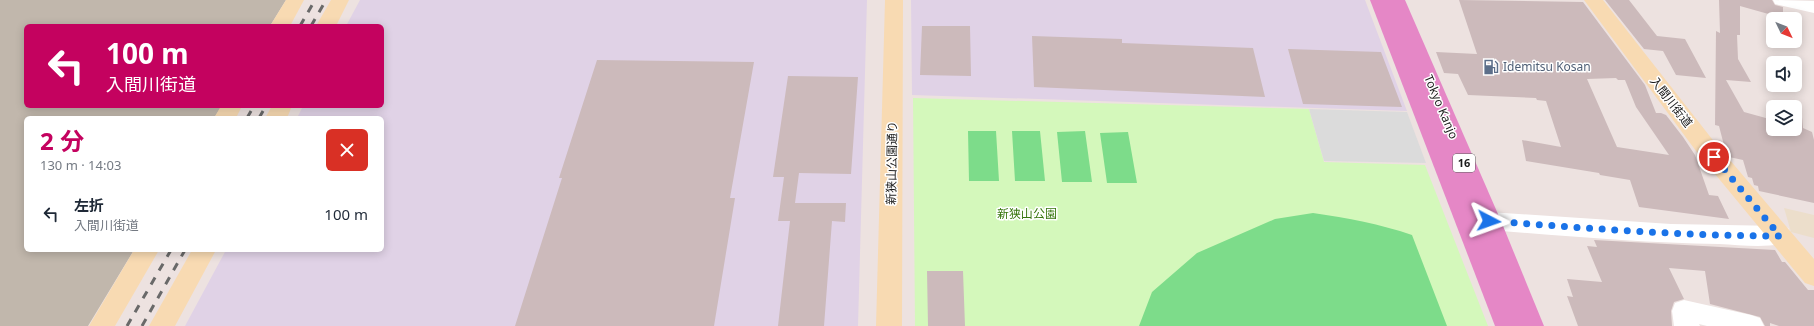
<!DOCTYPE html>
<html lang="ja">
<head>
<meta charset="utf-8">
<style>
  :root { --surface:#fff; --page:#f2f2f3; --text:#1f2937; --muted:#747a83; --accent:#c4025f }
  body { margin:0; font-family:"Noto Sans","Noto Sans JP",sans-serif; background:var(--page); color:var(--text); height:100vh; display:flex; flex-direction:column; font-size:15px; white-space:nowrap }
  * { box-sizing:border-box; margin:0 }
  p { font-size:13px; color:var(--muted) }
  .icon { flex:none; width:22px; height:22px; fill:none; stroke:currentColor; stroke-width:2; stroke-linecap:round; stroke-linejoin:round }
  .map { position:relative; flex:1; overflow:hidden }
  .side { position:absolute; left:24px; top:116px; width:360px; height:136px; display:flex; flex-direction:column; background:var(--surface); border-radius:6px; box-shadow:0 2px 10px #0003 }
  .side>* { flex:none }
  .hud { position:absolute; left:24px; top:24px; width:360px; height:84px; border-radius:6px; box-shadow:0 2px 10px #0003; background:#c4025f; color:#fff; overflow:hidden }
  .needle { width:26px; rotate:133deg }
  .tools { position:absolute; left:1766px; top:12px; display:grid; gap:8px }
  .tools a { display:grid; place-items:center; width:36px; height:36px; border-radius:6px; background:var(--surface); box-shadow:0 2px 10px #0003; font-size:20px }
  .pin { position:absolute; display:grid; place-items:center; width:34px; height:34px; color:#fff; margin:-17px; border:2px solid #fff; border-radius:50%; box-shadow:0 1px 4px #0007 }
  .me { position:absolute; width:44px; margin:-22px; rotate:94deg; stroke-linejoin:round; filter:drop-shadow(0 0 3px #0008) }
  .turn { display:flex; align-items:center; gap:14px; height:84px; padding:0 16px; font-size:18px }
  .turn .icon { width:52px; height:52px; stroke-width:2.5 }
  .turn b { display:block; font-size:28px; line-height:34px }
  .round { display:grid; place-items:center; flex:none; width:42px; height:42px; border-radius:6px; background:var(--page) }
  .headline { display:flex; align-items:center; justify-content:space-between; height:68px; padding:0 16px }
  h1 { font-size:24px; font-weight:700; line-height:30px; color:var(--accent) }
  ul { padding:0; list-style:none }
  li { display:flex; align-items:center; gap:12px; height:60px; padding:0 16px }
  li div { flex:1 }
  li b { display:block; font-size:15px }
  li em { font-style:normal }
  .map>svg:first-child { display:block }
</style>
</head>
<body>
<div class="map">
<svg width="1814" height="326" viewBox="0 0 1814 326">
  <rect width="100%" height="100%" fill="#ede2e0"/>
  <path fill="#e0d2e6" d="M 360,0 L 867,0 L 858,326 L 185,326 L 226,250 L 382,250 L 382,118 L 297,118 L 303,106 L 382,106 L 382,26 L 346,26 Z
    M 911,0 L 1365,0 L 1407,111 L 912,95 Z"/>
  <path fill="#c1b7ac" d="M 0,0 L 286,0 L 270,26 L 26,26 L 26,106 L 222,106 L 214,118 L 26,118 L 26,250 L 134,250 L 88,326 L 0,326 Z"/>
  <path fill="#ecdecb" d="M 1784,208 L 1814,215 L 1814,238 L 1791,232 Z"/>
  <path fill="#d4f8bb" d="M 913,98 L 1309,109 L 1324,162 L 1425,165 L 1488,326 L 915,326 Z"/>
  <path fill="#7ddc8a" d="M 968,131 L 996,131 L 999,181 L 969,181 Z
    M 1012,131 L 1040,131 L 1045,181 L 1015,181 Z
    M 1085,131 L 1092,182 L 1062,182 L 1057,132 Z
    M 1128,132 L 1137,183 L 1107,183 L 1100,133 Z
    M 1313,213 C 1348,218 1380,224 1412,235 L 1447,326 L 1139,326 L 1152,292 L 1197,253 L 1275,219 Z"/>
  <path fill="#dbdbdb" d="M 1309,109 L 1407,112 L 1426,163 L 1324,161 Z"/>
  <path fill="#ccbabb" fill-rule="evenodd" d="M 1459,0 L 1583,2 L 1645,85 L 1656,113 L 1661,113 L 1666,115 L 1683,137 L 1695,155 L 1709,195 L 1718,196 L 1729,219 L 1639,207 L 1630,180 L 1600,175 L 1599,173 L 1526,161 L 1522,140 L 1561,147 L 1546,101 L 1537,100 L 1536,98 L 1468,95 L 1458,74 L 1444,73 L 1436,52 L 1477,54 ZM 1616,78 L 1618,80 L 1625,80 L 1636,107 L 1669,155 L 1617,147 L 1587,79 Z
    M 1605,0 L 1629,0 L 1657,36 L 1685,39 L 1706,78 L 1676,75 L 1663,51 L 1644,49 Z
    M 1719,0 L 1772,0 L 1775,5 L 1783,7 L 1783,18 L 1740,6 L 1740,35 L 1737,35 L 1738,59 L 1751,82 L 1726,80 L 1744,112 L 1773,120 L 1773,129 L 1795,129 L 1795,107 L 1785,107 L 1785,101 L 1801,106 L 1803,128 L 1812,132 L 1814,140 L 1814,203 L 1759,191 L 1758,186 L 1754,185 L 1752,178 L 1748,177 L 1743,160 L 1729,157 L 1726,153 L 1719,126 L 1715,125 L 1716,31 L 1720,33 Z
    M 922,26 L 970,26 L 971,76 L 920,75 Z
    M 1032,36 L 1122,39 L 1122,43 L 1253,48 L 1265,97 L 1034,87 Z
    M 1288,49 L 1381,52 L 1402,107 L 1303,104 Z
    M 597,60 L 754,62 L 730,198 L 735,198 L 714,326 L 515,326 L 562,178 L 559,178 Z
    M 788,76 L 858,77 L 851,174 L 799,173 L 795,203 L 846,203 L 845,222 L 832,221 L 824,326 L 778,326 L 790,221 L 778,221 L 784,177 L 773,177 Z
    M 1594,240 L 1775,250 L 1782,262 L 1785,262 L 1808,290 L 1814,290 L 1814,326 L 1779,326 L 1770,323 L 1770,326 L 1765,326 L 1760,317 L 1710,304 L 1705,271 L 1669,268 L 1684,299 L 1674,302 L 1671,311 L 1672,326 L 1578,326 L 1567,296 L 1573,297 L 1567,279 L 1602,282 L 1587,246 L 1597,247 Z
    M 927,271 L 963,271 L 965,326 L 928,326 Z"/>
  <g fill="none" stroke-linecap="round" stroke-linejoin="round">
    <path fill="#fff" fill-rule="evenodd" d="M 1773,0 L 1814,1 L 1814,13 L 1775,4 Z
      M 1489,212 L 1671,224 L 1780,226 L 1788,228 L 1792,235 L 1788,242 C 1767,249 1741,245 1719,244 C 1642,243 1566,236 1489,230 L 1481,228 L 1477,221 L 1481,214 Z
      M 1684,300 L 1751,315 L 1760,318 L 1764,326 L 1707,326 L 1699,324 L 1700,326 L 1674,326 L 1672,311 L 1675,303 Z"/>
    <path fill="#f8dab2" fill-rule="evenodd" d="M 286,0 L 304,0 L 290,26 L 270,26 Z
      M 331,0 L 349,0 L 336,26 L 316,26 Z
      M 885,0 L 903,0 L 902,326 L 876,326 Z
      M 1584,0 L 1603,0 L 1712,139 L 1814,259 L 1814,286 L 1805,283 L 1696,151 Z
      M 221,106 L 242,106 L 236,118 L 214,118 Z
      M 272,106 L 292,106 L 287,118 L 265,118 Z
      M 134,250 L 159,250 L 115,326 L 89,326 Z
      M 192,250 L 216,250 L 175,326 L 149,326 Z"/>
    <path fill="#e587c6" fill-rule="evenodd" d="M 1370,0 L 1405,0 L 1501,221 L 1544,326 L 1495,326 Z"/>
    <path stroke="#696969" stroke-width="3" stroke-dasharray="8 8" stroke-linecap="butt" d="M 300,26 L 315,0
      M 311,26 L 326,0
      M 247,118 L 254,106
      M 259,118 L 266,106
      M 127,326 L 171,250
      M 142,326 L 185,250"/>
  </g>
  <g fill="none" stroke-linecap="round" stroke-linejoin="round">
    <path stroke="#1a73e8" stroke-width="7" stroke-dasharray="0 12.6" d="M 1489,221 C 1586,228 1683,236 1780,236 L 1714,157"/>
  </g>
  <defs>
    <g id="fuel-bare" transform="scale(1.2)"><path d="M-5.5-6h7V0h2V4h1.3V-2.5L3-4.5l.8-.8L6-3V5H2.5V1h-1V6h-7ZM-4.2-4.7v3.2H.2V-4.7Z" fill="#5c6f8a" stroke="#fff" stroke-width="2.5" paint-order="stroke"/></g>
  </defs>
  <g fill-rule="evenodd">
    <use href="#fuel-bare" x="1491" y="67"/>
  </g>
  <g text-anchor="middle" stroke-width="3" stroke-linejoin="round" paint-order="stroke">
    <rect fill="#fff" stroke="#5f5f5f" stroke-width="1" x="1453" y="154" width="22" height="18" rx="3"/>
    <g font-size="11" font-weight="bold" fill="#1b1b1b">
      <text x="1464" y="167">16</text>
    </g>
    <g font-size="12" fill="#4e5e75" stroke="#fff" text-anchor="start">
      <text x="1503" y="71">Idemitsu Kosan</text>
    </g>
    <g font-size="12" fill="#1b1b1b" stroke="#fff">
      <text transform="translate(1671 102) rotate(52)" y="4">入間川街道</text>
      <text transform="translate(1441 107) rotate(67)" y="4">Tokyo Kanjo</text>
      <text transform="translate(892 163) rotate(-89)" y="4">新狭山公園通り</text>
    </g>
    <g font-size="12" fill="#36760c" stroke="#fff">
      <text x="1027" y="218">新狭山公園</text>
    </g>
  </g>
</svg>
<div class="tools">
<a><svg class="needle" viewBox="-14 -14 28 28"><path d="M0-13l5 13h-10z" fill="#e53935"/><path d="M0 13l5-13h-10z" fill="#747a83"/></svg></a>
<a><svg class="icon" aria-label="sound" viewBox="0 0 24 24"><path d="M4 9h4l5-4v14l-5-4H4zM17 9q2 3 0 6"/></svg></a>
<a><svg class="icon" aria-label="layers" viewBox="0 0 24 24"><path d="M12 4l9 5-9 5-9-5zM3 14l9 5 9-5"/></svg></a>
</div>
<div class="pin" style="left:1714px;top:157px;background:#d93025"><svg class="icon" aria-label="arrive" viewBox="0 0 24 24"><path d="M6 21V4h12l-3 4 3 4H6"/></svg></div>
<svg class="me" style="left:1489px;top:221px" viewBox="-20 -20 40 40"><path d="M0-17L14 15 0 8-14 15z" fill="#1a73e8" stroke="#fff" stroke-width="4"/></svg>
<div class="hud">
<div class="turn"><svg class="icon" aria-label="left" viewBox="0 0 24 24"><path d="M17 20v-9H6M10 6l-5 5 5 5"/></svg><div><b>100 m</b>入間川街道</div></div>
</div>
<section class="side">
<div class="headline"><div><h1>2 分</h1><p>130 m · 14:03</p></div><a class="round" style="background:#d93025;color:#fff"><svg class="icon" aria-label="close" viewBox="0 0 24 24"><path d="M6 6l12 12M18 6L6 18"/></svg></a></div>
<ul>
<li><svg class="icon" aria-label="left" viewBox="0 0 24 24"><path d="M17 20v-9H6M10 6l-5 5 5 5"/></svg><div><b>左折</b><p>入間川街道</p></div><em>100 m</em></li>
</ul>
</section>
</div>
</body>
</html>
